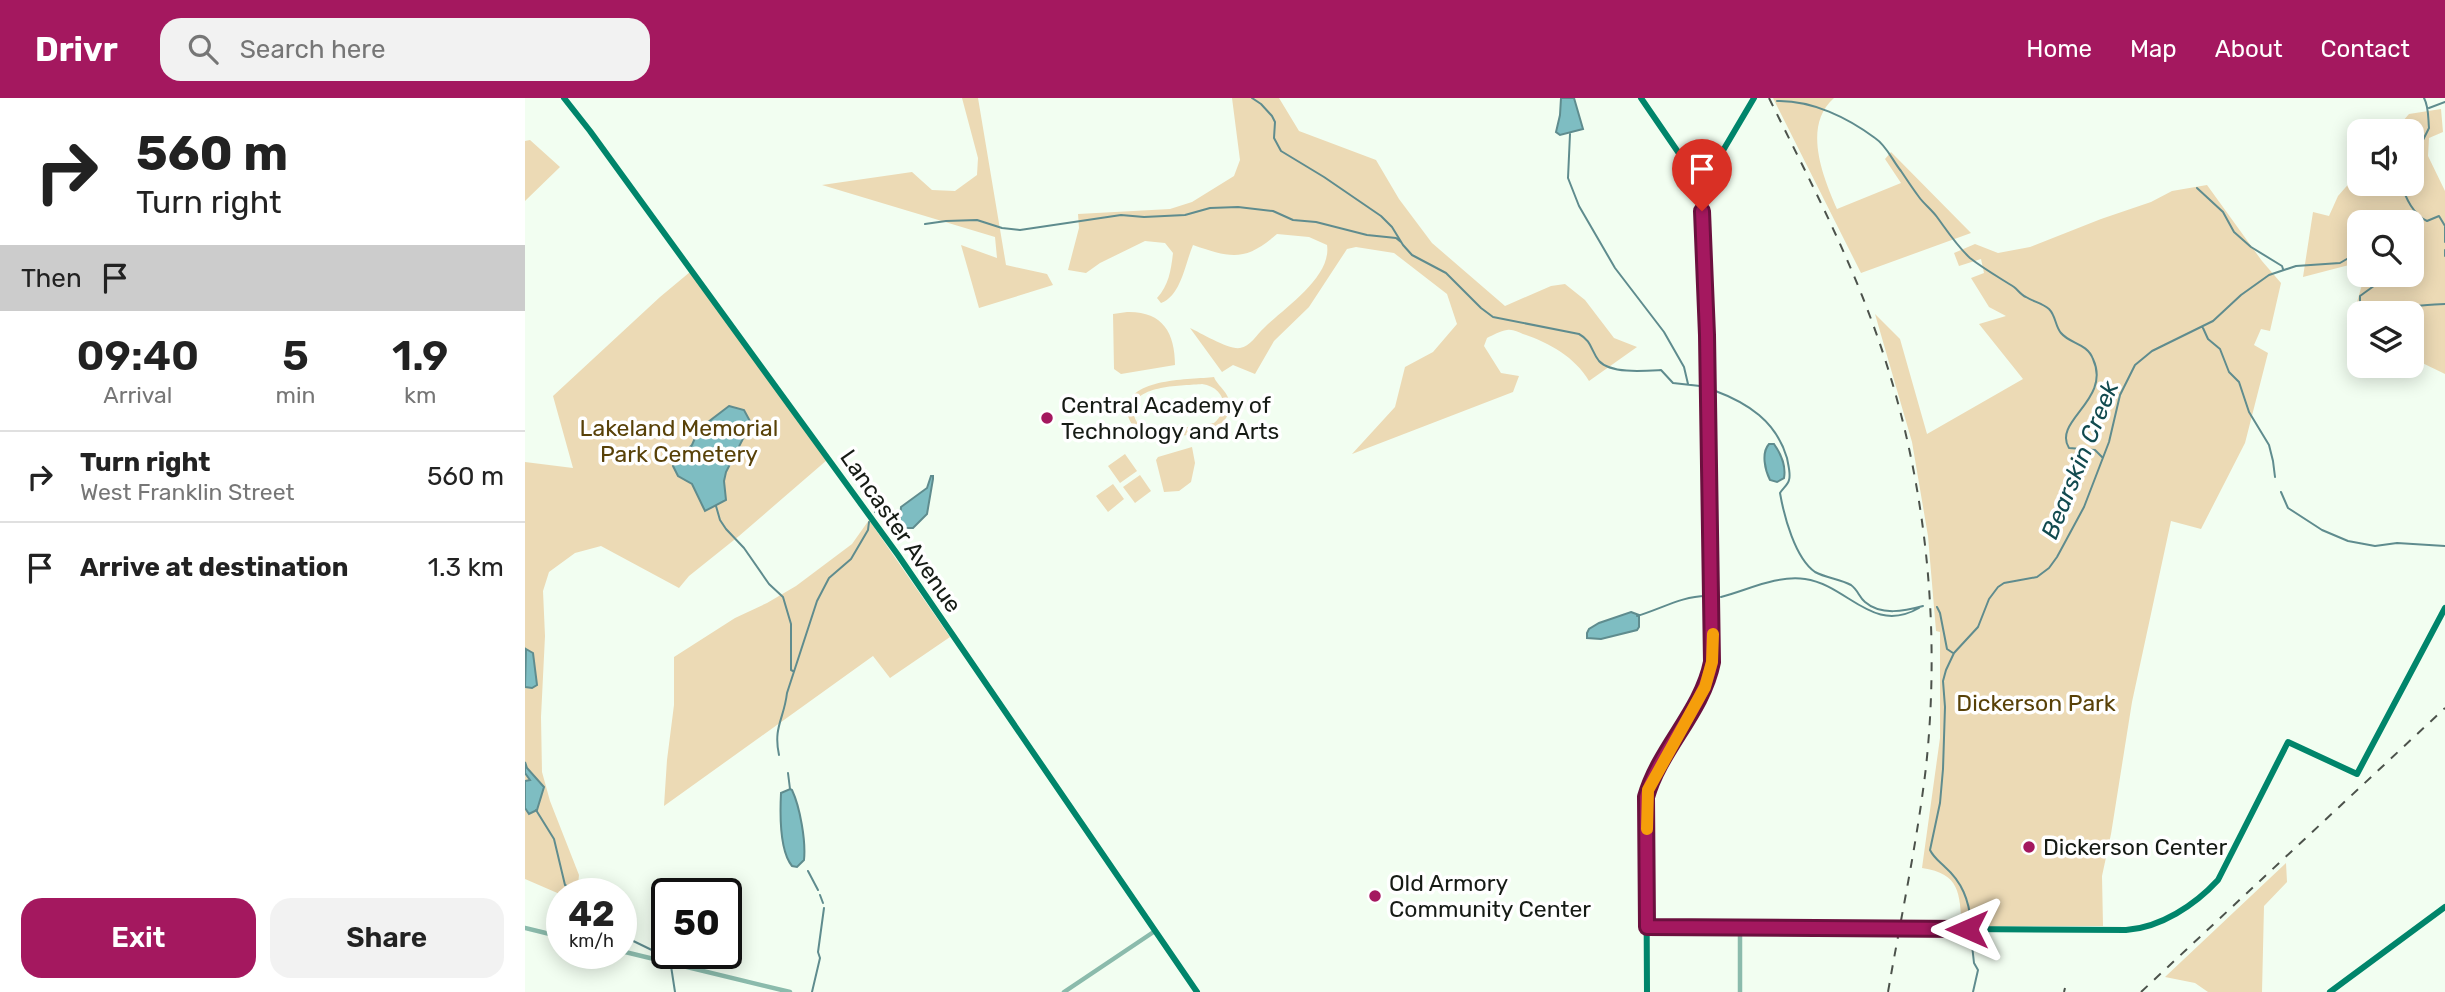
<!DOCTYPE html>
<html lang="en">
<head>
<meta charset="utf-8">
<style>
  :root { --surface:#fff; --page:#f2f2f2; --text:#222; --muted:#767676; --line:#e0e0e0; --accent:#a4185f }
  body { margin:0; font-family:Rubik,sans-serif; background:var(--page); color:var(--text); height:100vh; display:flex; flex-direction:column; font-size:26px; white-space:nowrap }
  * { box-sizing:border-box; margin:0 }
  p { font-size:23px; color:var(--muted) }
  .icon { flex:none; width:38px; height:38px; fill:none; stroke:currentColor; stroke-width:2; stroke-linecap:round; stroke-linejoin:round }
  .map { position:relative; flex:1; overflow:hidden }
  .details { display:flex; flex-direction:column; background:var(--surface); width:525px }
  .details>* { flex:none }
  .top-card { background:#fff; color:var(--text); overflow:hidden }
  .buttons { position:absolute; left:1822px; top:21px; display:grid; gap:14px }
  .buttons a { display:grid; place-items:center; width:77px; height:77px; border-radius:14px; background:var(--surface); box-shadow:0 4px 18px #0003; font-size:35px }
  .speed { position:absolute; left:21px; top:780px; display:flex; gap:14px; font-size:35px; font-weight:700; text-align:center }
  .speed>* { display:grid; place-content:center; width:91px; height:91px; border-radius:50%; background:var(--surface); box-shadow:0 4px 18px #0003; line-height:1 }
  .speed small { font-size:18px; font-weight:400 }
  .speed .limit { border:4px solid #111; border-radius:10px; background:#fff; color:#111 }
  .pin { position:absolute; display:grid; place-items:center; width:60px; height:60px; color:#fff; margin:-72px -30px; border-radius:50% 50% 50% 0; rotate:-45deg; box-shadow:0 0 7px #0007 }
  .pin .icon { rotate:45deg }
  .me { position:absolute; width:77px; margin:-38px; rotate:270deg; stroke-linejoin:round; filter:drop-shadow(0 0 5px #0008) }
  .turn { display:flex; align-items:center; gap:24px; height:147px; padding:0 21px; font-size:32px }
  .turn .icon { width:91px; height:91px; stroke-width:2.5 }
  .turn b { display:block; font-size:49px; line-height:60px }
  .then { display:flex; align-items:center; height:66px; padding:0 21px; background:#0003; gap:14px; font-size:26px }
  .eta { display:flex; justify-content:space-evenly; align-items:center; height:119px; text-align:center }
  .eta b { font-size:42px; font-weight:600; line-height:49px }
  .action { display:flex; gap:14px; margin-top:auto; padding:14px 21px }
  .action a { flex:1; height:80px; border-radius:21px; background:var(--accent); color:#fff; font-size:28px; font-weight:600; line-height:80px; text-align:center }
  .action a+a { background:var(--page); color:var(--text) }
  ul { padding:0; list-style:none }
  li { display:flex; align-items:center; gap:21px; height:91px; padding:0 21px; border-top:2px solid var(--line) }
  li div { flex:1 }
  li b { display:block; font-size:26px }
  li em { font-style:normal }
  header { display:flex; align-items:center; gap:42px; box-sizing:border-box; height:98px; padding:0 35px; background:var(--accent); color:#fff }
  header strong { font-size:33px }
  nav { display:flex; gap:38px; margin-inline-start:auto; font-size:24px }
  .search { width:490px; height:63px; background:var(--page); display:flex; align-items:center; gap:18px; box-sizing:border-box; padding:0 24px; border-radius:21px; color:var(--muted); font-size:26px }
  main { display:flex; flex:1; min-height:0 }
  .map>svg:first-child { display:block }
</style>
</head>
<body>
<header>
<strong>Drivr</strong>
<div class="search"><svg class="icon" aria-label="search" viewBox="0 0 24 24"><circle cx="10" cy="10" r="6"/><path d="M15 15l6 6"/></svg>Search here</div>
<nav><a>Home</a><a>Map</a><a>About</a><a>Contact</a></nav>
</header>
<main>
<section class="details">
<div class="top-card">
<div class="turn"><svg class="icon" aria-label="right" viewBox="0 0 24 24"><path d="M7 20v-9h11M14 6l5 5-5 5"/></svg><div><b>560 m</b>Turn right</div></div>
<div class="then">Then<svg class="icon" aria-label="arrive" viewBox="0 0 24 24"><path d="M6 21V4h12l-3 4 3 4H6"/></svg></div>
</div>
<div class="eta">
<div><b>09:40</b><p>Arrival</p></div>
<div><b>5</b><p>min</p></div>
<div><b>1.9</b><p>km</p></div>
</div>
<ul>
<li><svg class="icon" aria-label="right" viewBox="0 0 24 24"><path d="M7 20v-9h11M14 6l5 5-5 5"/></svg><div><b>Turn right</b><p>West Franklin Street</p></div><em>560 m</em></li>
<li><svg class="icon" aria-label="arrive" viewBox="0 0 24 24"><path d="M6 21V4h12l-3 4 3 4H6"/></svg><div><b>Arrive at destination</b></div><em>1.3 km</em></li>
</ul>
<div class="action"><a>Exit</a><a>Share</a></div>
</section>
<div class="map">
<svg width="1920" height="894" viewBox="0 0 1920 894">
  <rect width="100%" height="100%" fill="#f2fef1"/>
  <path fill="#ecdab5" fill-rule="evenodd" d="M 437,0 L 453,0 L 481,167 L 522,176 L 528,187 L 454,210 L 436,147 L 472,160 L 470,139 L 297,87 L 387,74 L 407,92 L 430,93 L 452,77 L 453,60 Z
    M 707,0 L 754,0 L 774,33 L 851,62 L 874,101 L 907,145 L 980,208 L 1026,188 L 1040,186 L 1060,202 L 1089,240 L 1112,249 L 1064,283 C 1050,259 1024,245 998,236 C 993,234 988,231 982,232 C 975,233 968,237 962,240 L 959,248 L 976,275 L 994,278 L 988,294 L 827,356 L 870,309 L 880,269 L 908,254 L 932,226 L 922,196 L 869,155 L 831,149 L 822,151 L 784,209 L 749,243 L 730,276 L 708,267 L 697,274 L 665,230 C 676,235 704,252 715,250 C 725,249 732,236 739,230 C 759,210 807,179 802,147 L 784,139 L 752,136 C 720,164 706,160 668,147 C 660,166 656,198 636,205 L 632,200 C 644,187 646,172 648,155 L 640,145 L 620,143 L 575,165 L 561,175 L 543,172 L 554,130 L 553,116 L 645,111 L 667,104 L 709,78 L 715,62 Z
    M 1248,0 L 1309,0 C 1277,28 1298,79 1312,111 L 1376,85 L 1360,61 L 1366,54 L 1446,135 L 1336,175 Z
    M 1916,11 L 1918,34 L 1904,40 L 1903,58 L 1920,93 L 1920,276 L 1887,260 L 1886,215 L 1834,215 L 1834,234 L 1825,229 L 1838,183 L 1824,167 L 1778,179 L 1788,114 L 1804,118 L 1813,98 L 1834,74 L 1834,86 L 1886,86 L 1886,33 L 1869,33 L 1884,16 ZM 1834,124 L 1886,124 L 1886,177 L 1834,177 Z
    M 5,42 L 35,69 L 0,103 L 0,43 Z
    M 1682,87 L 1737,163 L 1756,185 L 1745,233 L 1736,231 L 1729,247 L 1743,255 L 1720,345 L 1676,431 L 1646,423 L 1607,604 L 1586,736 L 1577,778 L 1578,828 L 1437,828 C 1434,795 1436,776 1397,770 L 1415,640 L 1415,534 L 1411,533 L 1403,438 L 1387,344 L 1350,216 L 1375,241 L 1402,336 L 1498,281 L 1454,226 L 1481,218 L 1464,209 L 1446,180 L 1459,175 L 1456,161 L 1434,168 L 1429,155 L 1450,146 L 1473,155 L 1505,149 L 1576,121 L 1626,104 L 1647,93 Z
    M 165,174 L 302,362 L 214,438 L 164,478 L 154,490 L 76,448 L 50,455 L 24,474 L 18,493 L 20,538 L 16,619 L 17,674 L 25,703 L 54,777 L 52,796 L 37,797 L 0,781 L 0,364 L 48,370 L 28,298 L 135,199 Z
    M 602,214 C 637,213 650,234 650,267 L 596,276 L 589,271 L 588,216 Z
    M 689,279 C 692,287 701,292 704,302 C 712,341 642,338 618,341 C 615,332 606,329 603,318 C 595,279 665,282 689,279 ZM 677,286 C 699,289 706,311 689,325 L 629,334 C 619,332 611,327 609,317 C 602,286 658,288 677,286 Z
    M 667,349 L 670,365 L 666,384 L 654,393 L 639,394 L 631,362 L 633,359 Z
    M 600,356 L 612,373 L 595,385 L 583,368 Z
    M 615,377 L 626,393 L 610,405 L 598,389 Z
    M 588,386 L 599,401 L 583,414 L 571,398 Z
    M 344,422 L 425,539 L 365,580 L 348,558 L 139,708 L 142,662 L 149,607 L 149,559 L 210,520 L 242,505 L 271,488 L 327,446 Z
    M 1761,765 L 1762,784 L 1739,808 L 1737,894 L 1683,894 L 1670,885 L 1640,879 Z"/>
  <path fill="#7ebdc2" stroke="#5f8c8e" stroke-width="2" d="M 1036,0 L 1049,0 L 1058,31 L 1035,37 L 1031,34 L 1035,17 Z
    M 204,308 L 219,312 L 226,325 L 201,374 L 199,383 L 201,402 L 180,413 L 167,386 L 153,378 L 148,368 L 153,361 L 167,347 L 174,331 Z
    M 1244,346 L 1249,346 C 1256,356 1261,369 1259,380 L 1252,384 L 1245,382 C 1240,372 1236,355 1244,346 Z
    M 406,378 L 408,378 L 408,381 L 402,416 L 388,430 L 380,430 L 375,423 L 376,409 L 402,390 Z
    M 1106,514 L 1114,517 L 1114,529 L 1112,532 L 1076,541 L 1062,540 L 1062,535 L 1064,531 L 1074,525 Z
    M 1,551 L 8,555 L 12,587 L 7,590 L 0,589 Z
    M 0,664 L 2,670 L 19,689 L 12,712 L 4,716 L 0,710 L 0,683 L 5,682 L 0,675 Z
    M 265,691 L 267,692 C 275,709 281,743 279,762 L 272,769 L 267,768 C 254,752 255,715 256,695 Z"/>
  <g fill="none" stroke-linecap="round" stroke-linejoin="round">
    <path stroke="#5f8c8e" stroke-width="2" d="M 727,0 L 736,6 L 747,18 L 750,24 L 749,40 L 756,53 L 799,79 L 856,118 L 867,129 L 878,147 L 887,157 L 921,175 L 956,210 L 968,219 L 1054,236 C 1067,243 1066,253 1074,263 C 1086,276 1120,273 1136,272 L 1148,285 L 1175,288
      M 1252,3 C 1287,2 1323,20 1350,40 C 1362,48 1367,62 1376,73 C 1382,82 1388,91 1394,99 C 1399,106 1407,112 1412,119 C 1423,134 1432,148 1445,160 C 1459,171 1475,180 1489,189 C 1493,192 1496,197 1501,199 C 1509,204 1517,205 1524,211 C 1531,218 1530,228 1536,235 C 1545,246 1562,245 1568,261 C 1587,302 1527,323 1544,350 L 1570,352 L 1577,359
      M 1904,10 L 1920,4
      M 1045,36 L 1043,80 L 1054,108 L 1090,170 L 1139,234 L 1159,269 L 1163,286
      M 1886,53 L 1897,44 L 1904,30 C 1903,20 1904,9 1899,0
      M 1877,86 C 1880,100 1889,117 1902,123 L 1914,118 L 1920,128
      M 1672,90 L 1698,114 L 1709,134 L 1726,149 L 1757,168 L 1758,171
      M 400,126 L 421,123 L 452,122 L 477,130 L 495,132 L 596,117 L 619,119 L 660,117 L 685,110 L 713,109 L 748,113 L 768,122 L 791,124 L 842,137 L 871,140 L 876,144
      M 1920,129 L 1920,144
      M 1920,152 L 1920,158
      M 1864,177 L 1835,198 L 1835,206 C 1857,215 1896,206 1920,206
      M 1678,230 L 1683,241 L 1695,251 L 1704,274 L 1714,284 L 1724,314 L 1744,347 L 1748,363 L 1750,379
      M 1188,292 C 1223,305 1251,323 1262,360 C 1263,366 1266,376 1264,382 C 1263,387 1257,391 1255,395 C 1259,418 1270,460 1290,474 C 1301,480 1315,481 1326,487 C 1333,492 1334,499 1340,504 C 1356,518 1380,513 1398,508
      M 1756,394 L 1763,410 L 1797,432 L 1823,443 L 1850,448 L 1872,445 L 1920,448
      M 191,408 L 195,422 L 201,431 L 219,450 L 244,486 L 258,499 L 266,526 L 266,572 L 268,573
      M 350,414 L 355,410
      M 1196,499 C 1223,492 1251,477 1280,481 C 1323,487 1347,537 1394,510
      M 1412,509 L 1415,515 L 1422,551 L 1428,555
      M 1112,518 C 1136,511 1157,498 1181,498
      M 254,657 C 248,629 259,621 262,595 L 292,503 L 304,480 L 326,461 L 343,432 L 344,424
      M 263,675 L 265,691
      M 11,712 L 29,741 L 40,787 L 57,796
      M 283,773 L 293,792
      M 295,797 L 298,805
      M 1446,825 C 1444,802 1437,784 1420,769 C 1414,763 1409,760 1405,752 L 1415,705 L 1418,671 L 1420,609 L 1418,583 L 1421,572 L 1429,555 L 1453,529 L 1464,501 L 1473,489 L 1479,485 L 1512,479 L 1524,470 L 1532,459 L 1559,409 L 1584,344 L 1595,297 L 1610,267 L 1627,253 L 1688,223 L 1716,197 L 1744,177 L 1771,168 L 1815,165 L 1834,154
      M 96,837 L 135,856 L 144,863
      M 1446,838 L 1449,865 L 1453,872 L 1448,894
      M 146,868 L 150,894
      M 287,894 L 295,860 L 293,854 L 299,810"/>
    <path stroke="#8bbbac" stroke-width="4.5" d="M 0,830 L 37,839
      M 96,853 L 265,894
      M 539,894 L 630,833
      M 1215,894 L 1215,830"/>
    <path stroke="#00856b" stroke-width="6" d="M 39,0 L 65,33 L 373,457 L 672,894
      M 1116,0 L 1164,70 L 1171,83 L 1177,113 L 1182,237 L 1182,295 L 1188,546 C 1186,608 1137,643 1121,699 L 1122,894
      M 1175,98 L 1193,61 L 1229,0
      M 1122,829 L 1601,832 C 1635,830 1670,807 1693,782 L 1763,644 L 1832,676 L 1920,510
      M 1805,894 L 1920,809"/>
    <path stroke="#4c524b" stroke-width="2" stroke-dasharray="9 9" stroke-linecap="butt" d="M 1244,0 C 1280,73 1318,145 1346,221 C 1399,362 1417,519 1401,669 C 1392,745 1376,819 1363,894
      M 1539,894 L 1540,890
      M 1616,894 L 1920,610"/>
  </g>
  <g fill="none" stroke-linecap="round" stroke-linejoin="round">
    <g stroke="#6b103e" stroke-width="18">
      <path id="route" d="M 1177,113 L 1182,237 L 1187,564 C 1177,614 1135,650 1121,699 L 1122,829 L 1442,831"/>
    </g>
    <use href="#route" stroke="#a4185f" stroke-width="12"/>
    <path stroke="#f59e0b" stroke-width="12" d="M 1122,731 L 1123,692 L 1180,589 L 1187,564 L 1188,536"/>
  </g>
  <g fill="#a4185f" stroke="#fff" stroke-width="2.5">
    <circle cx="522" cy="320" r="7"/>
    <circle cx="1504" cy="749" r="7"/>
    <circle cx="850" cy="798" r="7"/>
  </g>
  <g text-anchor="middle" stroke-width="7" stroke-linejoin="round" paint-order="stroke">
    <g font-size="23" fill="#161b15" stroke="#fff" text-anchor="start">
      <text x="536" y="315">Central Academy of<tspan x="536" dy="26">Technology and Arts</tspan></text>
      <text x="1518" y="757">Dickerson Center</text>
      <text x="864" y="793">Old Armory<tspan x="864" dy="26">Community Center</tspan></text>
    </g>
    <g font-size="23" fill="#584108" stroke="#fff">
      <text x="154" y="338">Lakeland Memorial<tspan x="154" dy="26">Park Cemetery</tspan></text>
      <text x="1511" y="613">Dickerson Park</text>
    </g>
    <g font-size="23" fill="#161b15" stroke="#fff">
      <text transform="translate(376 433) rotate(55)" y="8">Lancaster Avenue</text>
    </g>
    <g font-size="24" font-style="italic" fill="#114a4f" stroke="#fff">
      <text transform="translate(1555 362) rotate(-68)" y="8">Bearskin Creek</text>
    </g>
  </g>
</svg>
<div class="buttons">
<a><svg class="icon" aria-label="sound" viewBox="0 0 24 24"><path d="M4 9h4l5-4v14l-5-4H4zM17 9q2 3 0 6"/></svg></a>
<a><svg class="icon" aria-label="search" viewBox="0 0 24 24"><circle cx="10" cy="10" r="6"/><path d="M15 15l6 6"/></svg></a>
<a><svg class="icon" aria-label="layers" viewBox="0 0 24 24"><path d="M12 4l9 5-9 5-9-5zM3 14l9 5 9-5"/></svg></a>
</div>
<div class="speed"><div>42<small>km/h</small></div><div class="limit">50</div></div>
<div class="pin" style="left:1177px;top:113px;background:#d93025"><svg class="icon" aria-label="arrive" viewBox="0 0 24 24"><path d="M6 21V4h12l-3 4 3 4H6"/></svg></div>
<svg class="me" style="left:1442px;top:831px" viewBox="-20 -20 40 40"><path d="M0-17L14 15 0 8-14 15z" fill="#a4185f" stroke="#fff" stroke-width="4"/></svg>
</div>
</main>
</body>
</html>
